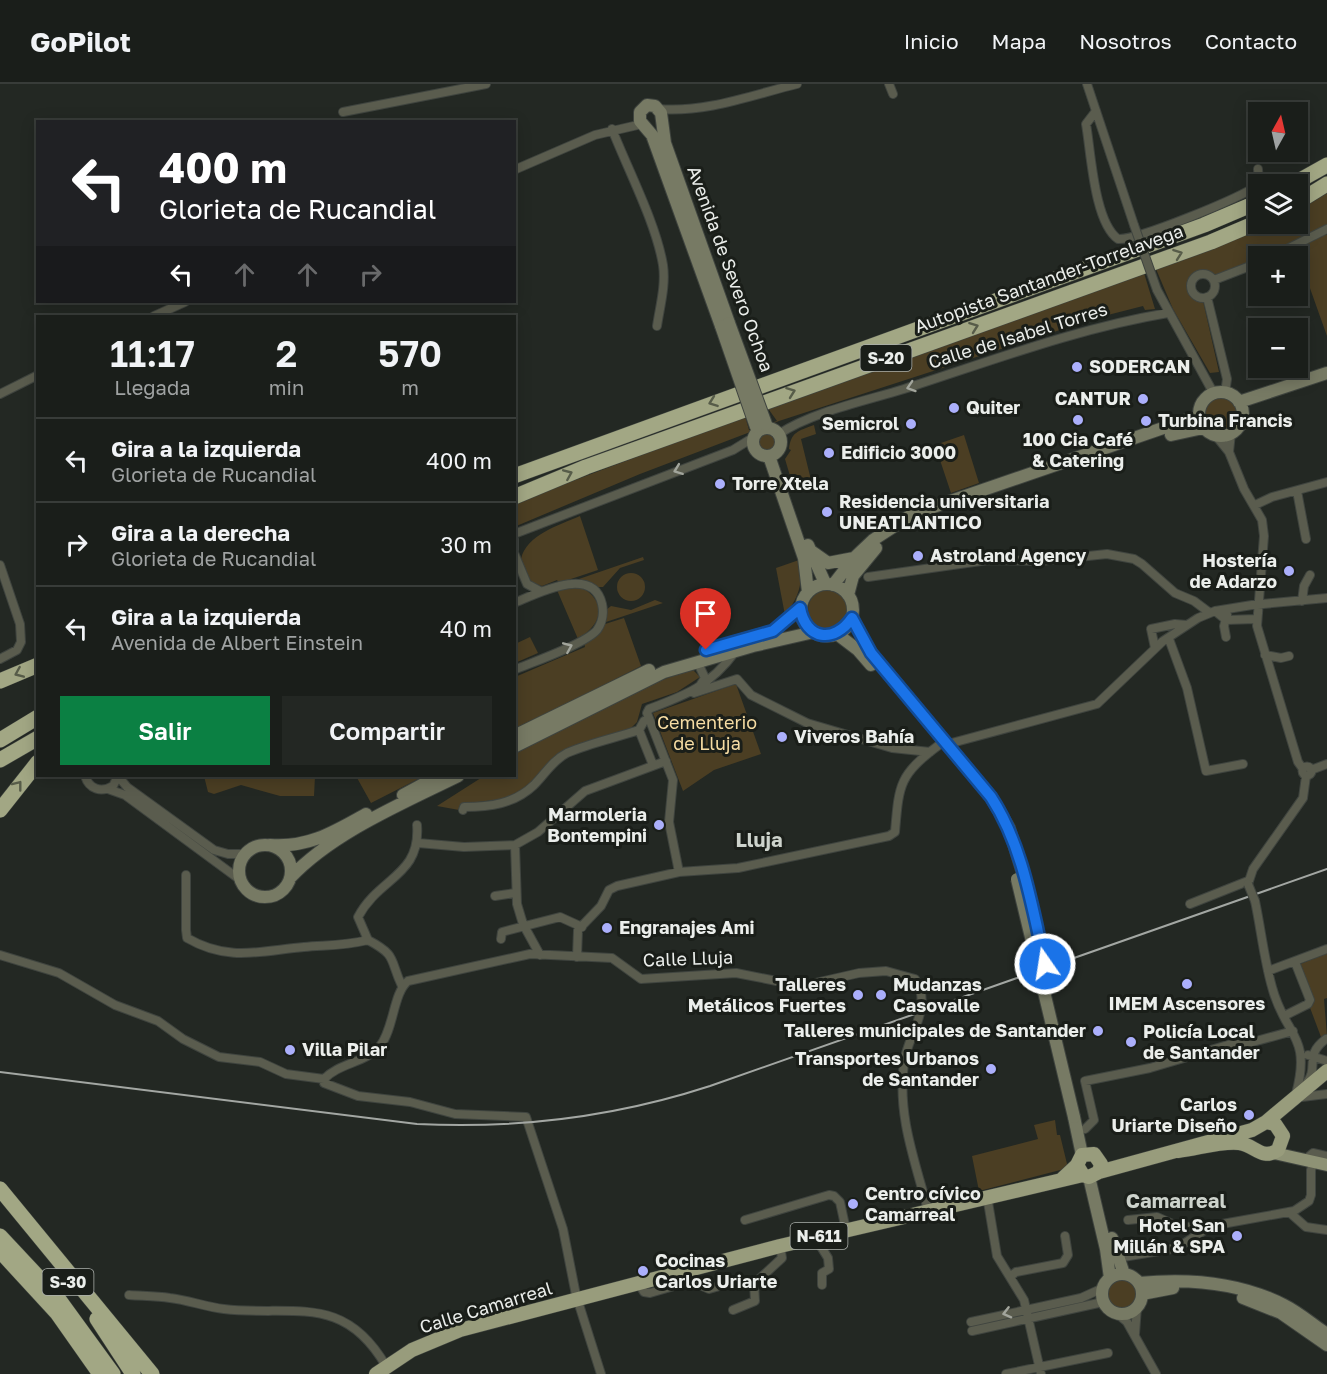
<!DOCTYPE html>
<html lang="es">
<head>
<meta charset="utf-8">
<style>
  :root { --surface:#1a1e1a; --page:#232723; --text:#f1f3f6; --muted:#9fa2a2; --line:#383c39; --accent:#0b8043 }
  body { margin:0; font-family:"Golos Text",sans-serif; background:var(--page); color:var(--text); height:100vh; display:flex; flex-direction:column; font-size:22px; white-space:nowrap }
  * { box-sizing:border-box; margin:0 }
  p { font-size:20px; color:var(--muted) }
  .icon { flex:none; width:33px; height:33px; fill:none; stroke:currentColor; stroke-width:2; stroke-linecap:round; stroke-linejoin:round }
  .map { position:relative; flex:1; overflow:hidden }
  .side { position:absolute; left:36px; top:231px; width:480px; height:462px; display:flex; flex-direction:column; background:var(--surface); border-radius:0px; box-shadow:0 3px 15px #0003,0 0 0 2px var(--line) }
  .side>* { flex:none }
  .hud { position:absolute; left:36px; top:36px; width:480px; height:183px; border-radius:0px; box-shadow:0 3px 15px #0003,0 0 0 2px var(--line); background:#202124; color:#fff; overflow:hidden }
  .needle { width:39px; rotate:8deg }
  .buttons { position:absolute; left:1248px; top:18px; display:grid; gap:12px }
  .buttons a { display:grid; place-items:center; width:60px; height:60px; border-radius:0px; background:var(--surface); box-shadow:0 3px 15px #0003,0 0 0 2px var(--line); font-size:30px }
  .pin { position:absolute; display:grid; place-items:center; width:51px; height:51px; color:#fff; margin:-62px -26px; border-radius:50% 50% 50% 0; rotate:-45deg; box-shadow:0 0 6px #0007 }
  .pin .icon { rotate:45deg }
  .me { position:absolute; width:66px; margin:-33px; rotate:347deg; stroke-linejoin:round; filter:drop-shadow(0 0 4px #0008) }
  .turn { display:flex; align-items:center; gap:21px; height:126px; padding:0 24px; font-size:27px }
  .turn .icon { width:78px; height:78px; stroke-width:2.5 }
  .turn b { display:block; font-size:42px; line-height:51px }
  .lanes { display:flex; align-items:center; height:57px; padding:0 24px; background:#0003; justify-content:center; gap:30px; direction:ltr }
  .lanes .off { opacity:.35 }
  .eta { display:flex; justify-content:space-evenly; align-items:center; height:102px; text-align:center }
  .eta b { font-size:36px; font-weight:600; line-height:42px }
  .primary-button { display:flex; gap:12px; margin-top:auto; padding:12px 24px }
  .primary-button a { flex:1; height:69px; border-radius:0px; background:var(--accent); color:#fff; font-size:24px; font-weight:600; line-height:69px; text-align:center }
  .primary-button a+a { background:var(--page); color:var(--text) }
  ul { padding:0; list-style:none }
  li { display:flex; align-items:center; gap:18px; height:84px; padding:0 24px; border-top:2px solid var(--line) }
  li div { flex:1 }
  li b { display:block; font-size:22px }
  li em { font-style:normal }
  header { display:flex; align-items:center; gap:36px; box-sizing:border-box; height:84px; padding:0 30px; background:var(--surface); border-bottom:2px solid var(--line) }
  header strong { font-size:28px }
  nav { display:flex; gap:33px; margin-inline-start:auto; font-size:21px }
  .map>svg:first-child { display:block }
</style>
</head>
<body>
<header>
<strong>GoPilot</strong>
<nav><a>Inicio</a><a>Mapa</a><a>Nosotros</a><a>Contacto</a></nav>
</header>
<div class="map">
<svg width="1327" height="1290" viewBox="0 0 1327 1290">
  <rect width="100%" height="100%" fill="#232823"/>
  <path fill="#4b3e23" d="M 1327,109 L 1327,142 L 1277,168 L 1258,172 L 1258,176 L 1213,192 L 1208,188 L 1198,188 L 1189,196 L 1192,212 L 1203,217 L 1219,288 L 1210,289 L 1173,225 L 1156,185 L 1271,140 L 1298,140 L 1298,126 Z
    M 1323,151 L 1327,151 L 1327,252 L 1296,165 Z
    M 1144,189 L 1155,225 L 1145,226 L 1143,222 L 1100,233 L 779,337 L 640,390 L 514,443 L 514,419 L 745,332 L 749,346 L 777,337 L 767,323 Z
    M1204 330a18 18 0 1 1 36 0a18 18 0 1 1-36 0Z
    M 814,341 L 816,350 L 801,355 L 811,396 L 793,402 L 785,375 L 791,366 L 789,365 C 791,348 798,347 814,341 Z
    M756 358a11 11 0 1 1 22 0a11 11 0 1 1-22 0Z
    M 964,351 L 979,399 L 951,409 L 935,361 Z
    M 580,432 L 598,486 L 559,499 L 557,496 L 542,502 L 531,498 L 521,475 C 526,451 559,441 580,432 Z
    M 643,473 L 644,476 L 620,484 L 603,503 L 594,503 L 576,496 Z
    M 799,476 C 803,500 800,511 785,531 L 776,484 Z
    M617 503a14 14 0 1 1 28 0a14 14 0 1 1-28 0Z
    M 581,503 C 609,519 601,541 578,555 L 557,506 Z
    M808 526a20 20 0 1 1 40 0a20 20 0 1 1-40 0Z
    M 655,516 L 663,519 L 603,539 L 606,526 L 611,522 L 631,526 Z
    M 624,534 L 641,582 L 515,646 L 515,593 L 585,563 L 584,559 L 602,541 Z
    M 530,553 L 538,569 L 515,579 L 515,560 Z
    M 692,585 L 700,593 L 677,608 L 642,620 L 637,638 L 630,645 L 563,669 L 525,705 L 511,714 L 462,720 L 459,726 L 437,722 L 484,692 L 514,692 L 515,669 L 646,602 Z
    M 736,600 L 761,670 L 714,686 L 683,707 L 653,629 Z
    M 204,692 L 315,692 L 314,712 L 280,712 L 241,701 L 214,710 L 208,708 Z
    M 356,692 L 424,692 L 371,719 Z
    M 1327,869 L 1327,914 L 1324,915 L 1327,952 L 1321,953 L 1309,921 L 1314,919 L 1298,881 Z
    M 1055,1036 L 1057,1051 L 1060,1051 L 1068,1084 L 979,1107 L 972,1072 L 1038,1055 L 1034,1041 Z
    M1108 1210a14 14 0 1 1 28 0a14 14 0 1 1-28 0Z"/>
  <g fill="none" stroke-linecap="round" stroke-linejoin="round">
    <g stroke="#3f443f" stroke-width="10">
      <path id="minor" d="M 889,0 L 893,10
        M 1087,0 L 1134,141
        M 659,25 C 706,29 752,11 797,0
        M 1096,27 L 1086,40 C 1091,68 1094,138 1118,155 C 1139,156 1240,114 1258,101
        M 343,28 L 486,0
        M 612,45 C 628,86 656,139 663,181 C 666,201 660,222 657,242
        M 1258,85 L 1259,100
        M 514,86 L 595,51 L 642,40
        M 1273,172 L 1327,145
        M1191 202a12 12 0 1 1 24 0a12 12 0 1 1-24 0Z
        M 1214,196 L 1258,179
        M 1157,206 L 1214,310
        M 1207,213 L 1227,295 L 1225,309
        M 154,232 L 185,218
        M 0,310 L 38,291
        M 779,350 C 812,328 865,317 904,305 C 991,277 1078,244 1168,229
        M 1216,352 L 1229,368 L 1244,405 L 1262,436 L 1264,452 L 1257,542 L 1298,678 L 1303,685
        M 1229,368 L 1231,349
        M 1297,407 L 1306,455
        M 1255,421 L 1272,413 L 1327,398
        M 514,450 L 733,366 L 754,353
        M 514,455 L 514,466
        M 514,469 L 527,500 L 540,507
        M 0,481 L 20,540 L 21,558 L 17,566 L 0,575
        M 868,493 L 988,476 L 1040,477 L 1107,470 L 1134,475 L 1142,480 L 1175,509 L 1194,517 L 1210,529
        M 1302,517 L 1304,502 L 1310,491
        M 514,519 C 536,510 593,480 602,520 C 604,529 602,539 597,546 C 585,560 533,578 514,586
        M 1215,527 L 1226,536 L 1256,535
        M 1226,553 L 1224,542 L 1227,531
        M 1169,555 L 1187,604 L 1206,687 L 1243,680
        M 1155,564 L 1151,545 L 1175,540 L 1187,541
        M 1265,571 L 1281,574 L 1289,572
        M 697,577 L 705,594 L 701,600
        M 694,609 L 737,595 L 751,611 L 807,639 L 892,664 L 930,668
        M 639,646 L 653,681
        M 948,660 L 1097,620 L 1163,557 L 1198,534 L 1215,527 L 1252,521 L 1327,514
        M1302.5 687a4.5 4.5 0 1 1 9 0a4.5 4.5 0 1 1-9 0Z
        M 1311,686 L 1327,680
        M 85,692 C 89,705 101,709 113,702 L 118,692
        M 118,692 L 127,703 L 214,766 L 228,770 L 245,770
        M 108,705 L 125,711 L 239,795
        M 463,726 L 464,723 C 490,723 514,720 534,701 C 545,690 553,676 567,669 C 590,659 615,654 639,646 L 644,637 L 649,635
        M 418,759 L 464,763 L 515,761 L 538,748 L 585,707 L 666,677
        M 515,761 L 517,820 L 523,840 L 540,871
        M 679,788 L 669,738 L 673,696 L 647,629 L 649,625 C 686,611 710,602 735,568
        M 186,791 L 186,846 L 187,854 C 228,878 260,867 304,863 C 328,861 343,862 368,856
        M 1248,800 L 1253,785 L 1303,714 L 1306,692
        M 495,812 L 515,809
        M 1255,817 C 1261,845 1264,875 1272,903 C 1285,953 1312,950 1296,1010 L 1302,1013 L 1327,1010
        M 1190,820 L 1248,797
        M 501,855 L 502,848 L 560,833 L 582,843
        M 0,871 L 59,889 L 115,921 L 158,937 L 183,955 L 219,973 L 260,978 L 286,990 L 324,995 L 324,999 L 358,1012 L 410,1018 L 455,1030 L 526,1033 L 563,1145 L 576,1211 L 601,1290
        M 577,873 L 578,846 L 601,822 L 609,806 L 617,802 L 679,788 L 738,784 L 889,752 L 895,748 C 899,700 899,691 939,661
        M 1268,887 L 1327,865
        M 402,902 C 389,875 398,872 368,856 L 358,833 C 379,793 421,792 417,741
        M 1284,932 L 1308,920 L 1310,916 L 1295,878
        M 1308,971 L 1327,977
        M 324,995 C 339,979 365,979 380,962 C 394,945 393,909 408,897 L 530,870 L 612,874 L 641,895 L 736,889 L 802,902 L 859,889 L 886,887 L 915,895 C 934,924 907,951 904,979 C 897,1031 915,1077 928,1126
        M 1306,1000 C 1320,983 1303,972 1326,955
        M 1085,1045 L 1094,1036 L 1085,997 L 1150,984 L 1238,958 L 1249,959 L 1293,947
        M 1307,1074 L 1313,1069 L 1327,1072
        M 987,1112 L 997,1172 L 1024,1216 L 1041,1290
        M 1289,1128 L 1306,1143 L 1327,1146
        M 745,1136 L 829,1111 L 834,1112 L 840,1118 L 846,1146
        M 1128,1136 L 1157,1133 L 1177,1142 L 1206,1144
        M 815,1153 L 828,1174 L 829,1185 L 822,1189 L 822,1201
        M 1117,1174 L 1177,1164 L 1211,1142 L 1294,1127 L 1309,1117 L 1311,1111 L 1311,1086 L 1314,1077
        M 1011,1192 L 1016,1188 L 1063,1179 L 1068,1171 L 1065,1152
        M 639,1200 L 644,1208 L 650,1209 L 691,1197 L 709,1205 L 737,1197 L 747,1201 L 756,1198 L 782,1174 L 780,1162
        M 129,1211 C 142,1212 156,1212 170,1214 C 188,1216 206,1223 224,1225 C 293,1233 343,1208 386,1282
        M 733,1226 L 755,1217 L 754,1199
        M 1115,1228 L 1127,1238 L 1156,1290
        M 971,1238 L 1081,1214 L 1103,1204
        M 972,1247 L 1103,1218
        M 1135,1250 L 1137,1223
        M 1006,1290 L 1108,1269"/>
    </g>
    <g stroke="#3f443f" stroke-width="14">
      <path id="secondary" d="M 721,242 L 652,51 L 640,37 L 640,28 L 647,21 L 655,22 L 661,29 L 665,59 L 729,239
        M1199 330a22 22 0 1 1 44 0a22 22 0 1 1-44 0Z
        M 1239,318 L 1327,289
        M753 358a14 14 0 1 1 28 0a14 14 0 1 1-28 0Z
        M 1171,351 L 1203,344
        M 769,372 L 804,474 L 808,508
        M 808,461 L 825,499
        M 811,467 L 828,479 L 854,474
        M801 526a26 26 0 1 1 52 0a26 26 0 1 1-52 0Z
        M 833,501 L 854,474 L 873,456 L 913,430 L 1198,332
        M 848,511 L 853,492 L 876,464
        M 852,534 L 871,569 L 991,713 L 1009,744 L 1024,793
        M 837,550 L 858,566 L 871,581
        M 710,565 L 773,547 L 800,524
        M 514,652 L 649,586
        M 514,663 L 664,588 L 753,562 L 814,548
        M 403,711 L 438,692
        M239 787a26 26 0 1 1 52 0a26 26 0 1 1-52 0Z
        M 270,761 C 308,764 334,748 366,730
        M 290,794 C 332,749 403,719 458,692
        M 1074,1033 L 1082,1071
        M 1089,1093 L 1106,1165 L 1110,1194
        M 1112,1154 L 1124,1190
        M1102 1210a20 20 0 1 1 40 0a20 20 0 1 1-40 0Z
        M 1139,1199 C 1189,1194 1239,1198 1284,1221 C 1300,1229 1313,1241 1327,1250
        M 1142,1210 L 1173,1204
        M 1243,1214 L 1281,1229 L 1327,1261"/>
    </g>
    <g stroke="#3f443f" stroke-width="14">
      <path id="primary" d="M 1274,1069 L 1327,1081"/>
    </g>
    <g stroke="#3f443f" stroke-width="15">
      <path id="trunk" d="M 1266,1038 L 1327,987
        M 1099,1088 L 1252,1046 L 1266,1038 L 1275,1040 L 1283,1052 L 1278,1066 C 1262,1077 1255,1061 1239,1059 C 1220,1057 1197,1065 1178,1067
        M 1062,1095 L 1077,1081 L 1082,1071 L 1094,1070 L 1101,1080 L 1099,1088 L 1089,1093 L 1083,1091 L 1077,1081
        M 376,1290 L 412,1266 L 460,1246 L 780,1162 L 1083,1091"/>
    </g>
    <g stroke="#3f443f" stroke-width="16">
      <path id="motorway" d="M 1293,100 L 1327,81
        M 1298,118 L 1327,100
        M 514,392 L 1204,141 L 1258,118
        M 514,413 L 586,383 L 1211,158 L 1258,138
        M 0,597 L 38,581
        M 0,656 L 38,633
        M 0,676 L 38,654
        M 0,726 L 38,678
        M 0,1105 L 152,1290
        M 0,1152 L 57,1213 L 113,1290
        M 0,1167 L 57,1229 L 100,1290
        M 97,1235 L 133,1290"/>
    </g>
    <use href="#minor" stroke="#5a5c4e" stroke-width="8"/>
    <use href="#secondary" stroke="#777a64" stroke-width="12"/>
    <use href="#primary" stroke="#8e9275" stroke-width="12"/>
    <use href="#trunk" stroke="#989c7c" stroke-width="14"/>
    <use href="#motorway" stroke="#a2a784" stroke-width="15"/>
    <path stroke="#a3a7a3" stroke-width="2" d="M 0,988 L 417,1040 C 517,1045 615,1033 710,1002 L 1327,785"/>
    <g stroke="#3f443f" stroke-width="10" stroke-linecap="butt">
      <path id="minor-bridge" d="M 1134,141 L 1157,206
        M 1248,800 L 1255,817"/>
    </g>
    <g stroke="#3f443f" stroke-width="14" stroke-linecap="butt">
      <path id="secondary-bridge" d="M 729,239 L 766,340
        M 721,242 L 756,343
        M 1017,795 L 1074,1033"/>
    </g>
    <use href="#minor-bridge" stroke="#5a5c4e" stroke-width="8"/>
    <use href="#secondary-bridge" stroke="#777a64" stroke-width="12"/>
  </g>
  <defs><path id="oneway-chevron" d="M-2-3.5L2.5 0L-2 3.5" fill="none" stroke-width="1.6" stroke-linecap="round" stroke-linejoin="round" transform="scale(1.5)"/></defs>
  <g stroke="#575c49">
    <use href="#oneway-chevron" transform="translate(1178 170) rotate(-20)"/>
    <use href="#oneway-chevron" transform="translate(974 243) rotate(-20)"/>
    <use href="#oneway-chevron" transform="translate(791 308) rotate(-20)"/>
    <use href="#oneway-chevron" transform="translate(713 318) rotate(160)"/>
    <use href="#oneway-chevron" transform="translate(568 390) rotate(-23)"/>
    <use href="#oneway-chevron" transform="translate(19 589) rotate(157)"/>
    <use href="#oneway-chevron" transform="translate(18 701) rotate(-52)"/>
  </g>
  <g stroke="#a2a59c">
    <use href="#oneway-chevron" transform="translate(911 303) rotate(162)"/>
    <use href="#oneway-chevron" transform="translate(678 386) rotate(159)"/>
    <use href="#oneway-chevron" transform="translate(568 563) rotate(-23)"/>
    <use href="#oneway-chevron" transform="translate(1007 1229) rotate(166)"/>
  </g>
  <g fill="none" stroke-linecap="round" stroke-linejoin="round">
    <g stroke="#114b97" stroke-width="15">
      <path id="route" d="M 706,566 L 773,547 L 800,524 C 806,556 834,560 852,534 L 871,569 L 991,713 C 1023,762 1032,823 1045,880"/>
    </g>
    <use href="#route" stroke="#1a73e8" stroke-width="10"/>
  </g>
  <g fill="#abaffb" stroke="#1a1e19" stroke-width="2">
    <circle cx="1077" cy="283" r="6"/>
    <circle cx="1143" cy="315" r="6"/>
    <circle cx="954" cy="324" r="6"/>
    <circle cx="1078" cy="336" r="6"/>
    <circle cx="1146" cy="337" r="6"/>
    <circle cx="911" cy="340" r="6"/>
    <circle cx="829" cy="369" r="6"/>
    <circle cx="720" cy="400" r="6"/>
    <circle cx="827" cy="428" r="6"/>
    <circle cx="918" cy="472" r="6"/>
    <circle cx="1289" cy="487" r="6"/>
    <circle cx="782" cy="653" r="6"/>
    <circle cx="659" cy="741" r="6"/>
    <circle cx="607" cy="844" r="6"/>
    <circle cx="1187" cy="900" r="6"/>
    <circle cx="858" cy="911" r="6"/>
    <circle cx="881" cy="911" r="6"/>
    <circle cx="1098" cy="947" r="6"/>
    <circle cx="1131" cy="958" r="6"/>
    <circle cx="290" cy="966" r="6"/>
    <circle cx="991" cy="985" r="6"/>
    <circle cx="1249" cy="1031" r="6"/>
    <circle cx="853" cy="1120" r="6"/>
    <circle cx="1237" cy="1152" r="6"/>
    <circle cx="643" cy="1187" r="6"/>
  </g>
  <g text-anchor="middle" stroke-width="6" stroke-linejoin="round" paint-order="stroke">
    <g fill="#1a1e19" stroke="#acb0ac" stroke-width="1.5">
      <rect x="860.5" y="261" width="51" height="26" rx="4.5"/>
      <rect x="790.5" y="1139" width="57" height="26" rx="4.5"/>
      <rect x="42.5" y="1185" width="51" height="26" rx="4.5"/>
    </g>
    <g font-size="16" font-weight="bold" fill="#ebeeeb">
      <text x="886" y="280">S-20</text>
      <text x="819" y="1158">N-611</text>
      <text x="68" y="1204">S-30</text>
    </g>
    <g font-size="18" fill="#ebeeeb" stroke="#1a1e19">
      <text transform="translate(730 185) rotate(70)" y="6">Avenida de Severo Ochoa</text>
      <text transform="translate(1049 195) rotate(-20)" y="6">Autopista Santander-Torrelavega</text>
      <text transform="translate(1018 252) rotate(-17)" y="6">Calle de Isabel Torres</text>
      <text transform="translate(688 875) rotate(-2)" y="6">Calle Lluja</text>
      <text transform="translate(486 1224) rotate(-17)" y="6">Calle Camarreal</text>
    </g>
    <g font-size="18" font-weight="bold" fill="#ebeeeb" stroke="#1a1e19" text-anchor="start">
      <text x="1089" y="289">SODERCAN</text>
      <text x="1131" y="321" text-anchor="end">CANTUR</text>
      <text x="966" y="330">Quiter</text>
      <text x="1158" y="343">Turbina Francis</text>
      <text x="899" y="346" text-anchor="end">Semicrol</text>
      <text x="1078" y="362" text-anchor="middle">100 Cia Café<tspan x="1078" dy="21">&amp; Catering</tspan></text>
      <text x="841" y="375">Edificio 3000</text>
      <text x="732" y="406">Torre Xtela</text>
      <text x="839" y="424">Residencia universitaria<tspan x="839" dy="21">UNEATLANTICO</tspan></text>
      <text x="930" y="478">Astroland Agency</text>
      <text x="1277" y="483" text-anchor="end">Hostería<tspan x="1277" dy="21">de Adarzo</tspan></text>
      <text x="794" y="659">Viveros Bahía</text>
      <text x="647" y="737" text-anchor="end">Marmoleria<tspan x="647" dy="21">Bontempini</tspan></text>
      <text x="619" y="850">Engranajes Ami</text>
      <text x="846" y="907" text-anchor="end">Talleres<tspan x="846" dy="21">Metálicos Fuertes</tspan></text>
      <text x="893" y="907">Mudanzas<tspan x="893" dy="21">Casovalle</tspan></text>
      <text x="1187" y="926" text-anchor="middle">IMEM Ascensores</text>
      <text x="1086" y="953" text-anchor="end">Talleres municipales de Santander</text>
      <text x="1143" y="954">Policía Local<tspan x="1143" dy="21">de Santander</tspan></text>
      <text x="302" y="972">Villa Pilar</text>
      <text x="979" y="981" text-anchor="end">Transportes Urbanos<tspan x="979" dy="21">de Santander</tspan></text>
      <text x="1237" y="1027" text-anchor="end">Carlos<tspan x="1237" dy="21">Uriarte Diseño</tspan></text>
      <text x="865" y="1116">Centro cívico<tspan x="865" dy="21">Camarreal</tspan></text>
      <text x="1225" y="1148" text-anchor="end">Hotel San<tspan x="1225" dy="21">Millán &amp; SPA</tspan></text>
      <text x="655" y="1183">Cocinas<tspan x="655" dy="21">Carlos Uriarte</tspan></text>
    </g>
    <g font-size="18" fill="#f6dca3" stroke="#1a1e19">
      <text x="707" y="645">Cementerio<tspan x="707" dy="21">de Lluja</tspan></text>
    </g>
    <g font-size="20" font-weight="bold" fill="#cdd3cc" stroke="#1a1e19">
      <text x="759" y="763">Lluja</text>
      <text x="1176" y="1124">Camarreal</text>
    </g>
  </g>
</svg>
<div class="buttons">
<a><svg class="needle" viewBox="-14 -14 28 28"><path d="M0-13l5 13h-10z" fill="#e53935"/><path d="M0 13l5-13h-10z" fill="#9fa2a2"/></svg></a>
<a><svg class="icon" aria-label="layers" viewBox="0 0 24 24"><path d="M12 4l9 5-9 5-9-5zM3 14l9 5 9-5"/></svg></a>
<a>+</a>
<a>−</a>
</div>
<div class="pin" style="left:706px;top:566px;background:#d93025"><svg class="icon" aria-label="arrive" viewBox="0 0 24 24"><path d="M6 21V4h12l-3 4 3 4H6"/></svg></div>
<svg class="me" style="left:1045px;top:880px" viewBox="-20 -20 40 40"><circle r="17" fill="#1a73e8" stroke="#fff" stroke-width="3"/><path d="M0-11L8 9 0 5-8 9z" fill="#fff"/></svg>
<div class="hud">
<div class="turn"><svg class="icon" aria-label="left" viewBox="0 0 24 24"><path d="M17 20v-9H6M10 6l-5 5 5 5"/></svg><div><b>400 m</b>Glorieta de Rucandial</div></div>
<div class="lanes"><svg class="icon" aria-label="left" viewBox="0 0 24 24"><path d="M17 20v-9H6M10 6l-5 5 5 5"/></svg><svg class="icon off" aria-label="ahead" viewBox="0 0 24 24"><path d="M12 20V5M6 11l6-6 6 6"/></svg><svg class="icon off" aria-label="ahead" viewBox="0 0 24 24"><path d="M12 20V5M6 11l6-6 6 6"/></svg><svg class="icon off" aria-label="right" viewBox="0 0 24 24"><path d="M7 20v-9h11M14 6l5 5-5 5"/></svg></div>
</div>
<section class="side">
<div class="eta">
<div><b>11:17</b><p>Llegada</p></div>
<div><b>2</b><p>min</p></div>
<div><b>570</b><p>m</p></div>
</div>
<ul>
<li><svg class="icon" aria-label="left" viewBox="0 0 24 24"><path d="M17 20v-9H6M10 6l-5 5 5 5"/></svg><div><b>Gira a la izquierda</b><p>Glorieta de Rucandial</p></div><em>400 m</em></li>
<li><svg class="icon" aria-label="right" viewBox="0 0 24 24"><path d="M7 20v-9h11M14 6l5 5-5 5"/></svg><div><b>Gira a la derecha</b><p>Glorieta de Rucandial</p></div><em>30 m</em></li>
<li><svg class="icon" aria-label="left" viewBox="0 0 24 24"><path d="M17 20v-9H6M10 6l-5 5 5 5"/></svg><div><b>Gira a la izquierda</b><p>Avenida de Albert Einstein</p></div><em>40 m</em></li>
</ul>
<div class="primary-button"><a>Salir</a><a>Compartir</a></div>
</section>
</div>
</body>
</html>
